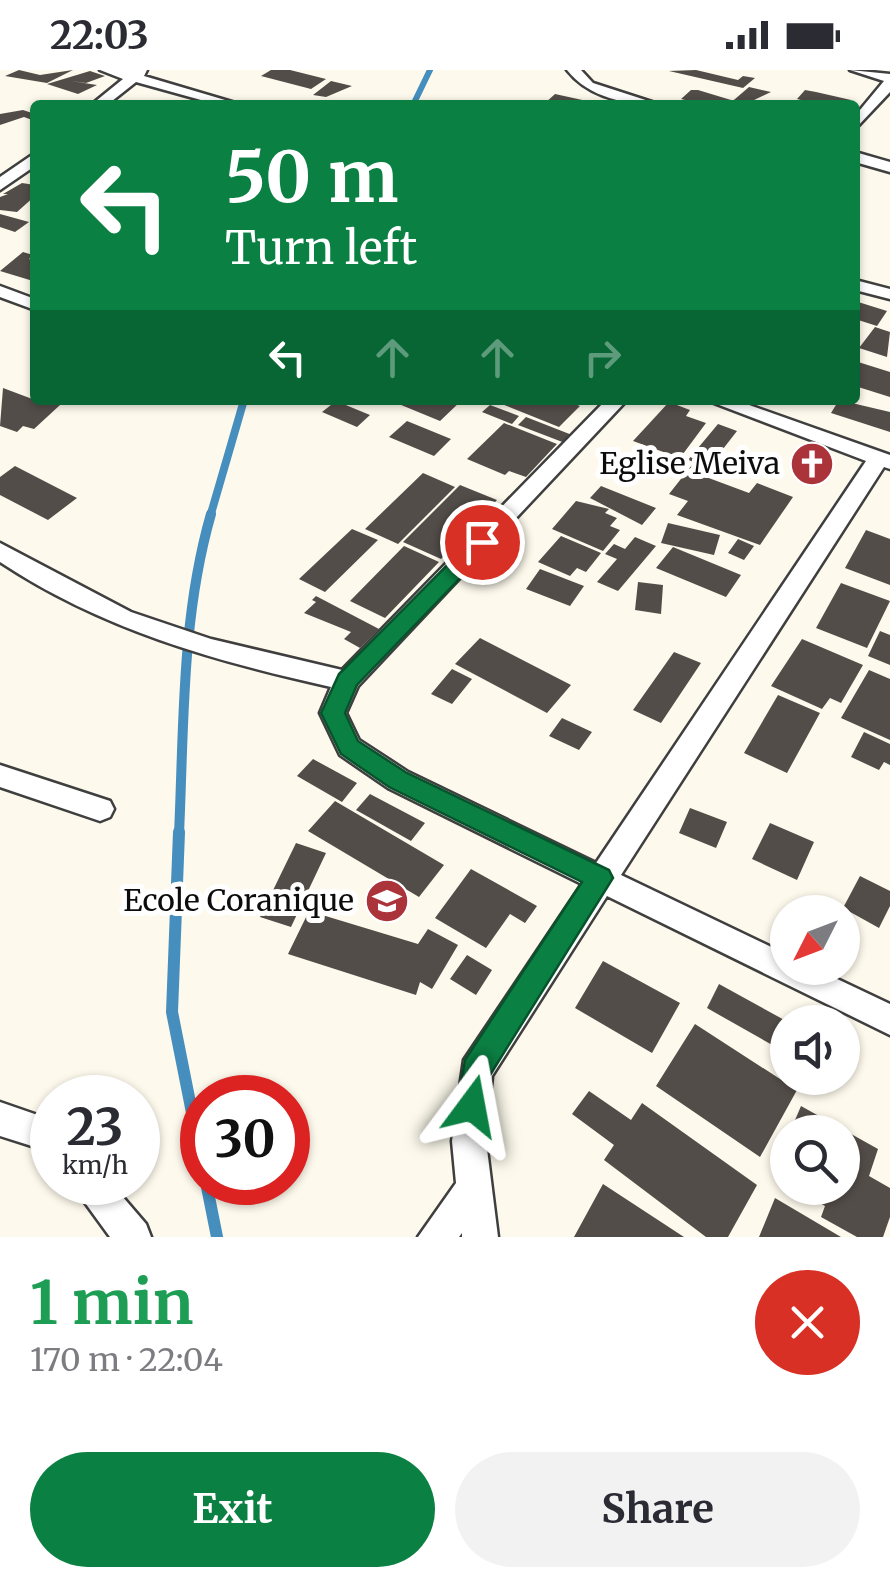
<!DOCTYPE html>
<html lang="en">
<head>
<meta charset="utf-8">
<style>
  :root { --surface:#fff; --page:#f2f2f3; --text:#2b2b33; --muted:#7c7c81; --accent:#0b8043 }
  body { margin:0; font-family:Merriweather,serif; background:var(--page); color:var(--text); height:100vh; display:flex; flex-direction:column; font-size:38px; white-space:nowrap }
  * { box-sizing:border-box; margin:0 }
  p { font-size:32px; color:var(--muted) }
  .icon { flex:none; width:55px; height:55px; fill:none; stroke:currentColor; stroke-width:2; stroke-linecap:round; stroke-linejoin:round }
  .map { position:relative; height:1167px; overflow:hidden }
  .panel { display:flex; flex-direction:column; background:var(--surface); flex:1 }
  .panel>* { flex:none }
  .hud { position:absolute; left:30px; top:30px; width:830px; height:305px; border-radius:10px; box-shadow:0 2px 8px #0004; background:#0b8043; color:#fff; overflow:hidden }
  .needle { width:65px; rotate:228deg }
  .fabs { position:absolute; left:770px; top:825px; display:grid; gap:20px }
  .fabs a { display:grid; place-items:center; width:90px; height:90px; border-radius:50%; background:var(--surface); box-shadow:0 2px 8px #0004; font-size:50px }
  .speed { position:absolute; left:30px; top:1005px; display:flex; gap:20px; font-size:50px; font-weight:700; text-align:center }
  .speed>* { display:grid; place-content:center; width:130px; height:130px; border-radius:50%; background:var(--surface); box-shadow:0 2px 8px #0004; line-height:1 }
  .speed small { font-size:25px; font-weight:400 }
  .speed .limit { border:15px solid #d22; background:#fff; color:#111 }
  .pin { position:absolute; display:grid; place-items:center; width:85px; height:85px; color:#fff; margin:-42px; border:5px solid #fff; border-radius:50%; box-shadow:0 2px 10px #0007 }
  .me { position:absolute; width:110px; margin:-55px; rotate:13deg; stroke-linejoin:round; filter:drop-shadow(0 0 8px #0008) }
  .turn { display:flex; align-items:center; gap:35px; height:210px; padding:0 30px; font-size:45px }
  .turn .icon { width:130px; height:130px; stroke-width:2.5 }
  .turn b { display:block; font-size:70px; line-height:85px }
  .lanes { display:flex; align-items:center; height:95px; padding:0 30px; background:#0003; justify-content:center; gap:50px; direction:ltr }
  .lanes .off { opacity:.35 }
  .round { display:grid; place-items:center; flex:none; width:105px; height:105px; border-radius:52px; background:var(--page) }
  .head { display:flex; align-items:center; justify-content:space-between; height:170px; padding:0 30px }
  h1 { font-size:60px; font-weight:700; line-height:75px; color:#1e9e55 }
  .primary-button { display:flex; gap:20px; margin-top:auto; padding:20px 30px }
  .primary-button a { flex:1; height:115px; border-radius:60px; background:var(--accent); color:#fff; font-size:40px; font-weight:700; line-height:115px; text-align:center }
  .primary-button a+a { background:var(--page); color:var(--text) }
  .status { display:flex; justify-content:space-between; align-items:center; height:70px; padding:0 50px; background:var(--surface); direction:ltr }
  .status svg { height:28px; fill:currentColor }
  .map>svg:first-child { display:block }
</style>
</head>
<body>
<div class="status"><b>22:03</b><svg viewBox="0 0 49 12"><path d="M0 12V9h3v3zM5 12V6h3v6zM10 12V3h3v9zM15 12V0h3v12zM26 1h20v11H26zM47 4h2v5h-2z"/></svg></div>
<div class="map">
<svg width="890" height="1167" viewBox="0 0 890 1167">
  <rect width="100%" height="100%" fill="#fdf9ec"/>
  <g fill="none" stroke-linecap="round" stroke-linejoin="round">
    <path stroke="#468ebd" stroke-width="6" d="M 413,35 L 430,0"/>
    <path stroke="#468ebd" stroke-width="8" d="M 210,447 L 244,330"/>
    <path stroke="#468ebd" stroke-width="10" d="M 179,764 C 184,657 181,548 211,444"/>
    <path stroke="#468ebd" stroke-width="12" d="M 179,762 L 172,942 L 202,1093
      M 206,1112 L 217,1167"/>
  </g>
  <path fill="#534d49" d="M 19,0 L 40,5 L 73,0 L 47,13 L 5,6 Z
    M 271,0 L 290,0 L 326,9 L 311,19 L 261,6 Z
    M 696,0 L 738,10 L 743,6 L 755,8 L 743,18 L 669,1 Z
    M 90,1 L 105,6 L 86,13 L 71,11 L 97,15 L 78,24 L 47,14 Z
    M 331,11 L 352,16 L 326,27 L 313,25 Z
    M 749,17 L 771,22 L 752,31 L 764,35 L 728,35 Z
    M 691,20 L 698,20 L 731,30 L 726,35 L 706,35 L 681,29 Z
    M 805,20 L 816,22 L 851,30 L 846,35 L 820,35 L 797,29 Z
    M 555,24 L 596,33 L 596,35 L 543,35 Z
    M 23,40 L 35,44 L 35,51 L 24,47 L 0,55 L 0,44 Z
    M 22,113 L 35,115 L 35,126 L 17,142 L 0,140 L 0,127 L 8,124 L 3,124 Z
    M 0,144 L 29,152 L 15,162 L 0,157 Z
    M 23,182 L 33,185 L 29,189 L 35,191 L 33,211 L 0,201 Z
    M 855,231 L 887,241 L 877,256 L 855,249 Z
    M 875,257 L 890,262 L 887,287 L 859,278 Z
    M 855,291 L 890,302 L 890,327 L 855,316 Z
    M 3,318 L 35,330 L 60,335 L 34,359 L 23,356 L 17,362 L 0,356 Z
    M 389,330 L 462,330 L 440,351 Z
    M 492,330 L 564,330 L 580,336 L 559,357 Z
    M 839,330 L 890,342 L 890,362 L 831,343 Z
    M 336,331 L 370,345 L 357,357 L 322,342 Z
    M 669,332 L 690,340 L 686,346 L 706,353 L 680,388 L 633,371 Z
    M 490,335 L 519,346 L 512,354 L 482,342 Z
    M 526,347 L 572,365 L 565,373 L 518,355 Z
    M 407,351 L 451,369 L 434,386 L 389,367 Z
    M 504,353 L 557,374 L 526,407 L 509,401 L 505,405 L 467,389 Z
    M 718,354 L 737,361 L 709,397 L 688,390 Z
    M 692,395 L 710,402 L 706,407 L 749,423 L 757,413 L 793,427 L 760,475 L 677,445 L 688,431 L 669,424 Z
    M 15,396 L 77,428 L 48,450 L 0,425 L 0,407 Z
    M 423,403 L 455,417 L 398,474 L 365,459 Z
    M 460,415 L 497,430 L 441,489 L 403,472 Z
    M 601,416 L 656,438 L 642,455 L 590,428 Z
    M 576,431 L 609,439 L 605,443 L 617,448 L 610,456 L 620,460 L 603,481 L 552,459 Z
    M 668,453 L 720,465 L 714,485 L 661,473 Z
    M 352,459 L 378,470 L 325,522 L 299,509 Z
    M 866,460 L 890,469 L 890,515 L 845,498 Z
    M 561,466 L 601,483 L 586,502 L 577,498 L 570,506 L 538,492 Z
    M 635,467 L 656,476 L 618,521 L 597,512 L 617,489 L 605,484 L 614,474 L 625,479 Z
    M 738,469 L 754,476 L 744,490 L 728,483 Z
    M 404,476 L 439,492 L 385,548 L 350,531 Z
    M 673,477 L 741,505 L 726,527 L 656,498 Z
    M 540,499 L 584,516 L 570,536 L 526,519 Z
    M 638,512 L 663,515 L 661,544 L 635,540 Z
    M 841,513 L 890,531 L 867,578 L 816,558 Z
    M 316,526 L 379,559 L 360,578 L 344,569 L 351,562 L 304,543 L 316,532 L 312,530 Z
    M 880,561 L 890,565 L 890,595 L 868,586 Z
    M 480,568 L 571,615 L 547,643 L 455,594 Z
    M 802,569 L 863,595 L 841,633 L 830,628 L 822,639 L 771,616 Z
    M 674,582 L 701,593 L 661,653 L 633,640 Z
    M 452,599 L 472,609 L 452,634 L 431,624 Z
    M 869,600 L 890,609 L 890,670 L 841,648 Z
    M 778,625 L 820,643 L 787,703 L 744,683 Z
    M 562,648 L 592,662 L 579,680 L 549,666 Z
    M 864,662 L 890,674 L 890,695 L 884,692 L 879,700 L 851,687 Z
    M 313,689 L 357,713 L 342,732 L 297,706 Z
    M 370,724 L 425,753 L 411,771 L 356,740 Z
    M 335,731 L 444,795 L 419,827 L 308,761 Z
    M 690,738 L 727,752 L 716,778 L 679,763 Z
    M 770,753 L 814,772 L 797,810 L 752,789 Z
    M 296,773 L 326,783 L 291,857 L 260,847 Z
    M 471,799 L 537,836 L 525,853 L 510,844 L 486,878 L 435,848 Z
    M 860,806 L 890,821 L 890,836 L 879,858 L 843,838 Z
    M 309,841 L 418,874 L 428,859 L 458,875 L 432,919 L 420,912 L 416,925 L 288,884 Z
    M 467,885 L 492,900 L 476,925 L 450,909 Z
    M 603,891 L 680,933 L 652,983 L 575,938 Z
    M 719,914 L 788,952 L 788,984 L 707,938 Z
    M 695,954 L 797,1020 L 760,1087 L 656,1016 Z
    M 589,1021 L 631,1050 L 642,1033 L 757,1115 L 728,1167 L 706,1167 L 604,1090 L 614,1075 L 572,1044 Z
    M 801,1036 L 878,1079 L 869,1106 L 890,1118 L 890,1147 L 883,1167 L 857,1167 L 821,1147 L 825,1136 L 794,1118 L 842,1118 L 842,1062 L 790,1062 Z
    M 787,1069 L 788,1069 L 788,1114 L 773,1105 Z
    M 603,1114 L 684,1167 L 574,1167 Z
    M 775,1128 L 841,1167 L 759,1167 Z"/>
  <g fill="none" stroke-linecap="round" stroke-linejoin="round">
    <g stroke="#3f3f3f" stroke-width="5">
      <path id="street" d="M 100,0 L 147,0 L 144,6 L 242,35 L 219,35 L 136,12 L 107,35 L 91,35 L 123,9 Z
        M 567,0 L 581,0 L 593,13 L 661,35 C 627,35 589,28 567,0 Z
        M 850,0 L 890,4 L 890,22 L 855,59 L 855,46 L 884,11 Z
        M 855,82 L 890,92 L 890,102 L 855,92 Z
        M 35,83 L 35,96 L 0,120 L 0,107 Z
        M 855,210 L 890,219 L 890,229 L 855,220 Z
        M 0,216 L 35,229 L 35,240 L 0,227 Z
        M 606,330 L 627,330 L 358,616 L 346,643 L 359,670 L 408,702 L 596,793 L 866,391 L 706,330 L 735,330 L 890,385 L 890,399 L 884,397 L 621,805 L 788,885 L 788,898 L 814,898 L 890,934 L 890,965 L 607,826 L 492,1006 L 486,1071 L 498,1167 L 462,1167 L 462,1163 L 459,1167 L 418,1167 L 456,1113 L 452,1071 L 464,990 L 582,814 L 388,718 L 340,685 L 320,643 L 331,617 C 214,591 101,559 0,492 L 0,473 L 131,542 L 211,569 L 342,600 Z
        M 0,695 L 110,731 L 114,739 L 110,747 L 100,751 L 0,717 Z
        M 0,1032 L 52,1050 L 52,1089 L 35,1077 L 0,1066 Z
        M 70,1112 L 110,1112 L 146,1154 L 151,1167 L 110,1167 Z"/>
    </g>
    <use href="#street" fill="#fff" fill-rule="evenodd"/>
  </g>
  <path fill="#0b8043" stroke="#07532c" stroke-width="2.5" d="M 482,465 L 490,467 L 490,477 L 357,615 L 345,643 L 358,671 L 407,703 L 609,800 L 613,808 L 490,1005 L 483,1047 L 472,1051 L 462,1047 L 457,1036 L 465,990 L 582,812 L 389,717 L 341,684 L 321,643 L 339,604 L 475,467 Z"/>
  <defs>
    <g id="church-disc" transform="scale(2.25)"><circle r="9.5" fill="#ab343b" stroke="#fff"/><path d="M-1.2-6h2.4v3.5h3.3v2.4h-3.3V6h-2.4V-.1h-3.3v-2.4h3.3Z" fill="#fff"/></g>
    <g id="school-disc" transform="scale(2.25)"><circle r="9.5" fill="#ab343b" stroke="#fff"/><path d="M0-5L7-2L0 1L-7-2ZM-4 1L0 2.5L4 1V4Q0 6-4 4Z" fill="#fff"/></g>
  </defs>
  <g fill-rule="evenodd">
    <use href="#church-disc" x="812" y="394"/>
    <use href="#school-disc" x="387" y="831"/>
  </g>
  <g text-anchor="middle" stroke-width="10" stroke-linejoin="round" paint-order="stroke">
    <g font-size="30" fill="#0c0c0c" stroke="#fff" text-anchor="end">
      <text x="780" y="404">Eglise Meiva</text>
      <text x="354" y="841">Ecole Coranique</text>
    </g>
  </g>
</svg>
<div class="fabs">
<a><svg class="needle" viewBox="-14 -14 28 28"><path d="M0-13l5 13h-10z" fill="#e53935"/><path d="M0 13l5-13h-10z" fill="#7c7c81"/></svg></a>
<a><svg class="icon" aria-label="sound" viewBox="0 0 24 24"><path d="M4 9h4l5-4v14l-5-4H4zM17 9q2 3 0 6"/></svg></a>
<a><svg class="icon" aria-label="search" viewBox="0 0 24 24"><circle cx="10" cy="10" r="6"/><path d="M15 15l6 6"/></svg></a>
</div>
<div class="speed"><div>23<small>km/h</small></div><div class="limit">30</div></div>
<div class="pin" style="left:482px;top:472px;background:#d93025"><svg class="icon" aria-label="arrive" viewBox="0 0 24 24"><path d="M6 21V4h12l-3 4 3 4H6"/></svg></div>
<svg class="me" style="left:472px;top:1036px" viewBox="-20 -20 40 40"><path d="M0-17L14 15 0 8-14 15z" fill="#0b8043" stroke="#fff" stroke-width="4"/></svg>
<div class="hud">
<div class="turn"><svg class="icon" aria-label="left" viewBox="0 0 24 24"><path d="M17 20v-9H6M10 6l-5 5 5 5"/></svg><div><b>50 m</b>Turn left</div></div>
<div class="lanes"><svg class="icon" aria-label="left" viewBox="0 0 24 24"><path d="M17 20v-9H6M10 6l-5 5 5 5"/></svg><svg class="icon off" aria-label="ahead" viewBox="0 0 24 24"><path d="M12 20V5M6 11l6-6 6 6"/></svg><svg class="icon off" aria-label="ahead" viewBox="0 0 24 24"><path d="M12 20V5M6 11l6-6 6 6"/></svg><svg class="icon off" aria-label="right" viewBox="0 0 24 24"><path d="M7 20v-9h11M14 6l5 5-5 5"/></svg></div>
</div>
</div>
<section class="panel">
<div class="head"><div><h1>1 min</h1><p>170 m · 22:04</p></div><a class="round" style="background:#d93025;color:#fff"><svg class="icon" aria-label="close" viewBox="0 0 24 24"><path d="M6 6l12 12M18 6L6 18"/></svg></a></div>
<div class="primary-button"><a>Exit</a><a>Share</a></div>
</section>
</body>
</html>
